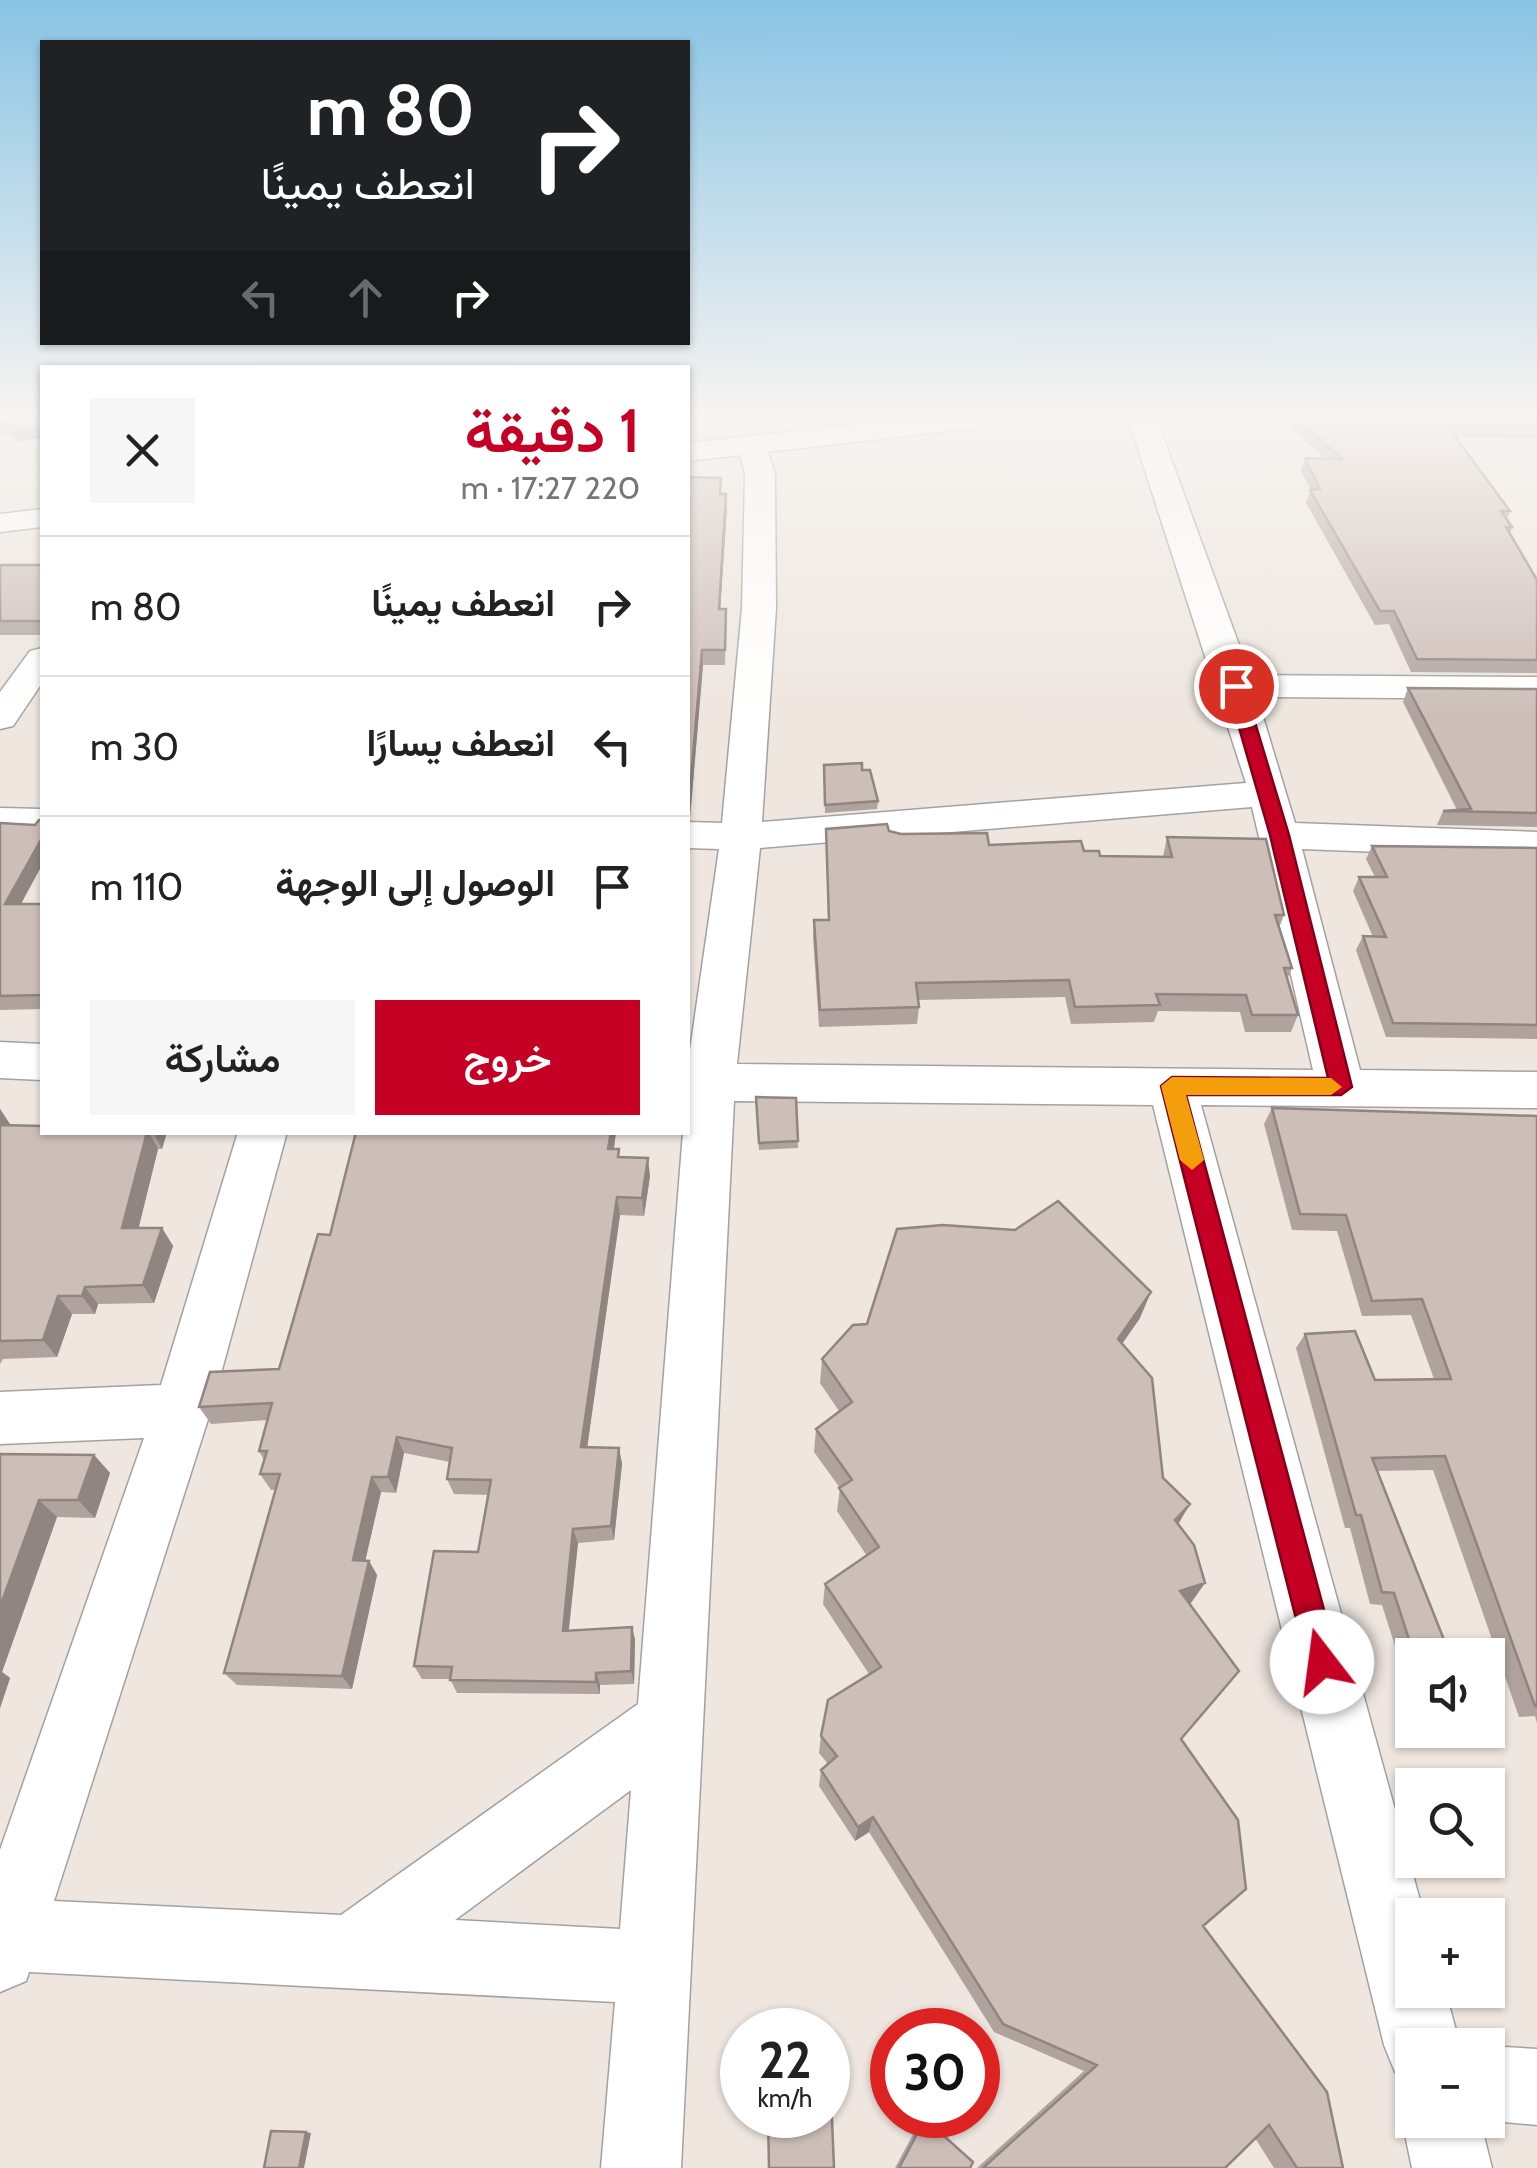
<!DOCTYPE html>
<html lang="ar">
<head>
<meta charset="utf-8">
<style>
  :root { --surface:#fff; --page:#f6f6f6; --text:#222; --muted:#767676; --line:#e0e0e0; --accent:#c60024 }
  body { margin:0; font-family:Cabin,Vazirmatn,sans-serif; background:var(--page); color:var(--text); direction:rtl; height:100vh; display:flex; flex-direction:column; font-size:38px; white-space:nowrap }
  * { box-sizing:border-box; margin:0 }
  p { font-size:32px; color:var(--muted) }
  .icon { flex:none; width:55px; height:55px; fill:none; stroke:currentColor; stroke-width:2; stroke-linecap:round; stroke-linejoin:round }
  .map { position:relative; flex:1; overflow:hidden; direction:ltr }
  .side { position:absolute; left:40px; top:365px; width:650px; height:770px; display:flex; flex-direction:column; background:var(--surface); border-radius:0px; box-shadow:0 2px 8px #0004; direction:rtl }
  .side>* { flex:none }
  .banner { position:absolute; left:40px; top:40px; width:650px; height:305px; border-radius:0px; box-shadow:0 2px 8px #0004; direction:rtl; background:#202124; color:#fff; overflow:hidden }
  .tools { position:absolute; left:1395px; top:1638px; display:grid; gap:20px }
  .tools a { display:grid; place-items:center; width:110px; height:110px; border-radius:0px; background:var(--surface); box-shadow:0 2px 8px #0004; font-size:50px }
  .speed { position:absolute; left:720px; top:2008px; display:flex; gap:20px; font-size:50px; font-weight:700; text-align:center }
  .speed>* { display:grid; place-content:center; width:130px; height:130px; border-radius:50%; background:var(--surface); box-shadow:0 2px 8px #0004; line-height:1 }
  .speed small { font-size:25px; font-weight:400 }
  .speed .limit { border:15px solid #d22; background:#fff; color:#111 }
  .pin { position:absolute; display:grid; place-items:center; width:85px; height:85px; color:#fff; margin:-42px; border:5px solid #fff; border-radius:50%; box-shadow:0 2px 10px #0007 }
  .me { position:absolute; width:110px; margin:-55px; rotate:345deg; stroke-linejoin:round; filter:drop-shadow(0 0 8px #0008) }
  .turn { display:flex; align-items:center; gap:35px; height:210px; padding:0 50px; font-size:45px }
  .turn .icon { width:130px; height:130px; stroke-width:2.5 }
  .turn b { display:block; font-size:70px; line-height:85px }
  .lanes { display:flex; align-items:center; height:95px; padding:0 50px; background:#0003; justify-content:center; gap:50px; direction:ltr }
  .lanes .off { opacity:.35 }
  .round { display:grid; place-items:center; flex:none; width:105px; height:105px; border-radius:0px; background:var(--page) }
  .head { display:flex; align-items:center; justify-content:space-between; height:170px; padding:0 50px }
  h1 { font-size:60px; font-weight:600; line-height:75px; color:var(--accent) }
  .primary-button { display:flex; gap:20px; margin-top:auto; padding:20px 50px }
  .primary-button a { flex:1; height:115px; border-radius:0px; background:var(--accent); color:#fff; font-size:40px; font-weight:600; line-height:115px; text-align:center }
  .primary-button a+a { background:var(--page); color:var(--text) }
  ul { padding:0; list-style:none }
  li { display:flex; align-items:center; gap:30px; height:140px; padding:0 50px; border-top:2px solid var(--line) }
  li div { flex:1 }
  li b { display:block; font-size:38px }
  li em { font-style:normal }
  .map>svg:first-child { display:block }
</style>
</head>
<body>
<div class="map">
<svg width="1537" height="2168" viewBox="0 0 1537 2168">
  <rect width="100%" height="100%" fill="#eee6df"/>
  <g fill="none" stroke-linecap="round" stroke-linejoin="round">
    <g stroke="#a2a2a2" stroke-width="3">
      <path id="minor" d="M 969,412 L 1057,412 L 1043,420 L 768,452 L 775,474 L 776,608 L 762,822 L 1246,783 L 1126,412 L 1154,412 L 1250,675 L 1537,677 L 1537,699 L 1257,697 L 1295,823 L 1537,832 L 1537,858 L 1302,849 L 1360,1070 L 1537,1072 L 1537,1108 L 1201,1105 L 1424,1915 L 1412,1915 L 1412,1990 L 1445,1990 L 1460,2045 L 1412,2045 L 1412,2079 L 1395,2072 L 1384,2045 L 1153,1105 L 734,1101 L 681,2168 L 601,2168 L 615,2002 L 29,1972 L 26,1981 L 0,1992 L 0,1850 L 144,1438 L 0,1444 L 0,1392 L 161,1385 L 238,1132 L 287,1132 L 211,1410 L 54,1901 L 341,1915 L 638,1704 L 683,1132 L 688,1132 L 688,1064 L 719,849 L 688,848 L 688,822 L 722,823 L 742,608 L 745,474 L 740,455 L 688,461 L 688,443 ZM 1252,807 L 1313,1070 L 737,1064 L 760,848 ZM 631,1790 L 620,1929 L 455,1920 Z
        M 42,509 L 42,527 L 0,532 L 0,514 Z
        M 42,648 L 42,683 L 13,726 L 0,729 L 0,692 L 30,651 Z
        M 0,808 L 42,809 L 42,835 L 0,834 Z
        M 0,1042 L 42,1044 L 42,1080 L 0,1078 Z
        M 1488,2046 L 1537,2049 L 1537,2125 L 1482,2120 L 1488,2120 Z
        M 1412,2095 L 1412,2120 L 1480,2120 L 1492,2168 L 1412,2168 L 1402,2120 Z"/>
    </g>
    <use href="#minor" fill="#fff" fill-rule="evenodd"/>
  </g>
  <path fill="#b0a39e" d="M 0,412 L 42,412 L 42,438 L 17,441 L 0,432 Z
    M 1273,412 L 1537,412 L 1537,439 L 1456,438 L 1510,511 L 1507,519 L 1512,527 L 1510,534 L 1537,580 L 1537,673 L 1411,672 L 1389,624 L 1375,625 L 1306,503 L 1311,490 L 1301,471 L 1305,458 L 1324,458 Z
    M 688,477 L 721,494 L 726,494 L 727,508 L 720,609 L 726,609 L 725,665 L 703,665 L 690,818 L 688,818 Z
    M 0,565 L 42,565 L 42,635 L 0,635 Z
    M 1408,688 L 1537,689 L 1537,827 L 1437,825 L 1443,811 L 1457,810 L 1403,702 Z
    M 824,765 L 862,770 L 878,801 L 877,809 L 825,813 Z
    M 0,823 L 42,865 L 21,904 L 42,904 L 42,1009 L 0,1010 Z
    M 826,829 L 889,831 L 901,834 L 989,845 L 1084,851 L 1100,856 L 1163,857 L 1167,837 L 1284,915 L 1279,928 L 1292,968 L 1287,980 L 1298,1015 L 1291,1032 L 1245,1032 L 1240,1012 L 1158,1011 L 1154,1022 L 1071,1024 L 1065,997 L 918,1000 L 919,1007 L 917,1024 L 819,1027 L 813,937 L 814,920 L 828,920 Z
    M 1372,846 L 1537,848 L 1537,1039 L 1386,1037 L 1356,950 L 1363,936 L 1373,937 L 1353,891 L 1359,877 L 1375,877 L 1366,859 Z
    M 756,1097 L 796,1098 L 798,1148 L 759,1150 Z
    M 1272,1108 L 1537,1116 L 1537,1723 L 1535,1716 L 1519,1717 L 1433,1470 L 1378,1471 L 1450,1655 L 1412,1655 L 1412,1700 L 1382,1605 L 1370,1604 L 1350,1528 L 1345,1528 L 1296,1348 L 1305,1334 L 1375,1380 L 1434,1379 L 1411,1315 L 1362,1316 L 1337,1231 L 1292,1230 L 1264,1124 Z
    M 0,1109 L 10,1125 L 42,1132 L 167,1132 L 162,1149 L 158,1149 L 138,1228 L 162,1228 L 173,1246 L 154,1303 L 98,1304 L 95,1314 L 72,1314 L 57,1357 L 3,1359 L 0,1364 Z
    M 356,1132 L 616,1132 L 614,1149 L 620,1157 L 650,1176 L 644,1216 L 620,1215 L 587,1447 L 619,1448 L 622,1464 L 614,1540 L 578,1543 L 569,1630 L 632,1627 L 635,1640 L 634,1684 L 600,1685 L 600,1694 L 457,1693 L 450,1679 L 422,1679 L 414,1666 L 478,1552 L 489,1495 L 454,1494 L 447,1479 L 450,1462 L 404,1453 L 396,1493 L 381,1492 L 365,1561 L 369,1561 L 377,1575 L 352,1689 L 237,1685 L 224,1673 L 276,1490 L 271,1490 L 260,1474 L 264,1460 L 259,1451 L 267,1420 L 211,1424 L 199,1407 L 279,1369 L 330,1235 Z
    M 1140,1318 L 1122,1344 L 1163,1478 L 1190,1504 L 1178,1524 L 1191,1603 L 1190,1604 L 1181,1739 L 1203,1926 L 1343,2168 L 1274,2168 L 1255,2138 L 1225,2168 L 977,2168 L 1084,2071 L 994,2032 L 869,1832 L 855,1841 L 819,1786 L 821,1770 L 828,1764 L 819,1753 L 821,1736 L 869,1674 L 823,1604 L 825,1584 L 867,1556 L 837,1511 L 840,1488 L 814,1452 L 816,1429 L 839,1411 L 820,1383 L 822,1359 Z
    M 0,1454 L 94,1455 L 110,1473 L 95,1518 L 57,1517 L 2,1672 L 10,1678 L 0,1708 Z
    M 925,2119 L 970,2168 L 895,2168 L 919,2123 Z"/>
  <path fill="#908581" d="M 42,423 L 42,438 L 17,441 L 11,426 Z
    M 726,494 L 727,508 L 719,624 L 719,609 Z
    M 702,650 L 703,665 L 690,818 L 689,803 Z
    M 42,838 L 42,865 L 13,918 L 5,904 Z
    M 0,1109 L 10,1124 L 0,1144 Z
    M 147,1132 L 149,1132 L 158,1149 L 134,1247 L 122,1228 Z
    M 153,1132 L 167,1132 L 162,1149 Z
    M 611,1132 L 616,1132 L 611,1168 L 608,1149 Z
    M 648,1158 L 650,1176 L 644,1216 L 642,1198 Z
    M 617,1197 L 620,1215 L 585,1463 L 581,1447 Z
    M 162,1228 L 173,1246 L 154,1303 L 143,1285 Z
    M 85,1287 L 98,1304 L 95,1314 L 82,1296 Z
    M 1151,1292 L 1140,1318 L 1108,1364 L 1118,1339 Z
    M 58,1296 L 72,1314 L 57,1357 L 43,1340 Z
    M 397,1437 L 404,1453 L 396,1493 L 388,1477 Z
    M 619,1448 L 622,1464 L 614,1540 L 611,1526 Z
    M 94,1455 L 110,1473 L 95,1518 L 78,1500 Z
    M 372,1477 L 381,1492 L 362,1575 L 353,1560 Z
    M 39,1500 L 57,1517 L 2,1672 L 10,1678 L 0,1708 L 0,1607 Z
    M 1190,1504 L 1177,1526 L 1175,1520 Z
    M 573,1529 L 578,1543 L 567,1644 L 563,1631 Z
    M 369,1561 L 377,1575 L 352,1689 L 342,1676 Z
    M 1205,1583 L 1191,1603 L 1167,1611 L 1180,1591 Z
    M 632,1627 L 635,1640 L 634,1684 L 631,1671 Z
    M 596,1673 L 600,1685 L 600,1694 L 596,1682 Z
    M 873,1817 L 869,1832 L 855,1841 L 858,1827 Z
    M 306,2132 L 311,2133 L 304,2168 L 299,2168 Z"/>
  <path fill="#cdbeb8" stroke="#908581" stroke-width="2.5" d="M 0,412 L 42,412 L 42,423 L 11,426 L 0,421 Z
    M 1290,412 L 1537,412 L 1537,426 L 1447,426 L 1510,511 L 1501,511 L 1512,527 L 1506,527 L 1537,580 L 1537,660 L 1417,659 L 1394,611 L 1380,611 L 1310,490 L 1320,489 L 1305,458 L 1342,459 Z
    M 688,477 L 721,478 L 720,494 L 726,494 L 719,609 L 726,609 L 725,650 L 702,650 L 689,803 L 688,803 Z
    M 0,565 L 42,565 L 42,621 L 0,621 Z
    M 1408,688 L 1537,689 L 1537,813 L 1443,811 L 1471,809 Z
    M 862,763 L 862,770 L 870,770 L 878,801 L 825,805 L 824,765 Z
    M 39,820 L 42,820 L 42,838 L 5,904 L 42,904 L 42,995 L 0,996 L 0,823 L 35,825 Z
    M 887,824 L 889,831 L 901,834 L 987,833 L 989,845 L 1081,841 L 1084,851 L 1099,851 L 1100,856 L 1172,857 L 1167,837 L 1266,839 L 1284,915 L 1275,915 L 1292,968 L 1284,968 L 1298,1015 L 1252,1015 L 1246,995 L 1156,994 L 1160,1005 L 1075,1007 L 1069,980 L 916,983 L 919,1007 L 820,1010 L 814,920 L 829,920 L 826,829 Z
    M 1372,846 L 1537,848 L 1537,1025 L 1393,1023 L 1363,936 L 1386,937 L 1359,877 L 1387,877 Z
    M 756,1097 L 796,1098 L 798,1141 L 759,1143 Z
    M 1272,1108 L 1537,1116 L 1537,1706 L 1535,1706 L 1445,1456 L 1372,1458 L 1450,1655 L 1414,1655 L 1394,1593 L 1382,1592 L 1361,1515 L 1356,1515 L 1305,1334 L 1355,1331 L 1375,1380 L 1451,1379 L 1422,1299 L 1372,1301 L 1346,1215 L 1300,1214 Z
    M 0,1125 L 42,1126 L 42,1132 L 147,1132 L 122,1228 L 162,1228 L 143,1285 L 85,1287 L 82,1296 L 58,1296 L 43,1340 L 0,1341 Z
    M 356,1132 L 611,1132 L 608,1149 L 619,1149 L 618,1157 L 648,1158 L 642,1198 L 617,1197 L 581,1447 L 619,1448 L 611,1526 L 573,1529 L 563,1631 L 632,1627 L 631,1671 L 596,1673 L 596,1682 L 450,1680 L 452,1667 L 414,1666 L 434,1551 L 478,1552 L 491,1480 L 447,1479 L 452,1448 L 397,1437 L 388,1477 L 372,1477 L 353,1560 L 369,1561 L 342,1676 L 224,1673 L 280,1474 L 260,1474 L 267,1451 L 259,1451 L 272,1403 L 199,1407 L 210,1372 L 279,1369 L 318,1234 L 330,1235 Z
    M 1058,1201 L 1151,1292 L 1118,1339 L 1152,1378 L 1163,1478 L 1190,1504 L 1175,1520 L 1194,1545 L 1205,1583 L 1180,1591 L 1239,1671 L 1181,1739 L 1238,1820 L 1246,1889 L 1203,1926 L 1327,2092 L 1343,2168 L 1297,2168 L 1269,2125 L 1225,2168 L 983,2168 L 1097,2065 L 1003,2024 L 873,1817 L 858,1827 L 821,1770 L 837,1756 L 821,1736 L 828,1700 L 881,1667 L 825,1584 L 879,1547 L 839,1488 L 852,1480 L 816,1429 L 852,1402 L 822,1359 L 853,1325 L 867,1324 L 897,1229 L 943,1225 L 1015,1230 Z
    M 0,1454 L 94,1455 L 78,1500 L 39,1500 L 0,1607 Z
    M 828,2046 L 829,2046 L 834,2168 L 769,2168 L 768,2115 L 828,2115 Z
    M 925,2119 L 973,2162 L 970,2168 L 899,2168 Z
    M 271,2131 L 306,2132 L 299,2168 L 264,2168 Z"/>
  <linearGradient id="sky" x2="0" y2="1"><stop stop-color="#89c4e4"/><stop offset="0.58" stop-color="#f7f4f1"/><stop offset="1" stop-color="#f7f4f1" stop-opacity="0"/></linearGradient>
  <rect width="1537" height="715" fill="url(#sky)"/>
  <path fill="#c60024" stroke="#810017" stroke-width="2.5" d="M 1236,681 L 1244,686 L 1289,835 L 1352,1087 L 1341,1095 L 1186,1095 L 1338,1662 L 1333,1672 L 1322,1677 L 1311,1672 L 1307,1662 L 1161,1086 L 1172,1077 L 1328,1078 L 1270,835 L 1227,686 Z"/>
  <path fill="#f59e0b" d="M 1172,1077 L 1331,1078 L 1342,1087 L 1331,1095 L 1186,1095 L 1204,1160 L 1192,1170 L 1180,1160 L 1161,1086 Z"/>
</svg>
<div class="tools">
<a><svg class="icon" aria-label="sound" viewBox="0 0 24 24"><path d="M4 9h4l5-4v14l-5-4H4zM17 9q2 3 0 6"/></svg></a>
<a><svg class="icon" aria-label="search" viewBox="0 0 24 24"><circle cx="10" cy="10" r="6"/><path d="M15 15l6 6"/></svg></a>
<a>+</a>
<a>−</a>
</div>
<div class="speed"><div>22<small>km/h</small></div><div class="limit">30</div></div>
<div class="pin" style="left:1236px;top:686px;background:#d93025"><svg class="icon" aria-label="arrive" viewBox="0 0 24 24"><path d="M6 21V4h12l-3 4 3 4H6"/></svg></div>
<svg class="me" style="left:1322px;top:1662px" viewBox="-20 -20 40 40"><circle r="19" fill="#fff"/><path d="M0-13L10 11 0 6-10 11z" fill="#c60024"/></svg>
<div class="banner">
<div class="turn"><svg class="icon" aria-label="right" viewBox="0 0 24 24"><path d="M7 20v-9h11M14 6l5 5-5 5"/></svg><div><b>80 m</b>انعطف يمينًا</div></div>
<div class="lanes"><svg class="icon off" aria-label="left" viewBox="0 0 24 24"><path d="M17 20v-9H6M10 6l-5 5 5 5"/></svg><svg class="icon off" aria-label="ahead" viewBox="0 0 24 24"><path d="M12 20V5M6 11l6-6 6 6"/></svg><svg class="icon" aria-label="right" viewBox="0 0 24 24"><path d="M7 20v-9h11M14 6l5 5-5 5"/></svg></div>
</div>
<section class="side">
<div class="head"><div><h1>1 دقيقة</h1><p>220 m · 17:27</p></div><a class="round"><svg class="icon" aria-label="close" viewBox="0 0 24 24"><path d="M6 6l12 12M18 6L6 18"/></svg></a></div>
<ul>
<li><svg class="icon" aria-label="right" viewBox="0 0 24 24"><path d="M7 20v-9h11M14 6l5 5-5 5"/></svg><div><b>انعطف يمينًا</b></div><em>80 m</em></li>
<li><svg class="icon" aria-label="left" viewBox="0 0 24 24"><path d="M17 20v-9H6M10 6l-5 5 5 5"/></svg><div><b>انعطف يسارًا</b></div><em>30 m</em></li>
<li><svg class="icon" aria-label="arrive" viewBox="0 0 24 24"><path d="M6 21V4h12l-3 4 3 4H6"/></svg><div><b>الوصول إلى الوجهة</b></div><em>110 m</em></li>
</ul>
<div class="primary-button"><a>خروج</a><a>مشاركة</a></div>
</section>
</div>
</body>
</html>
